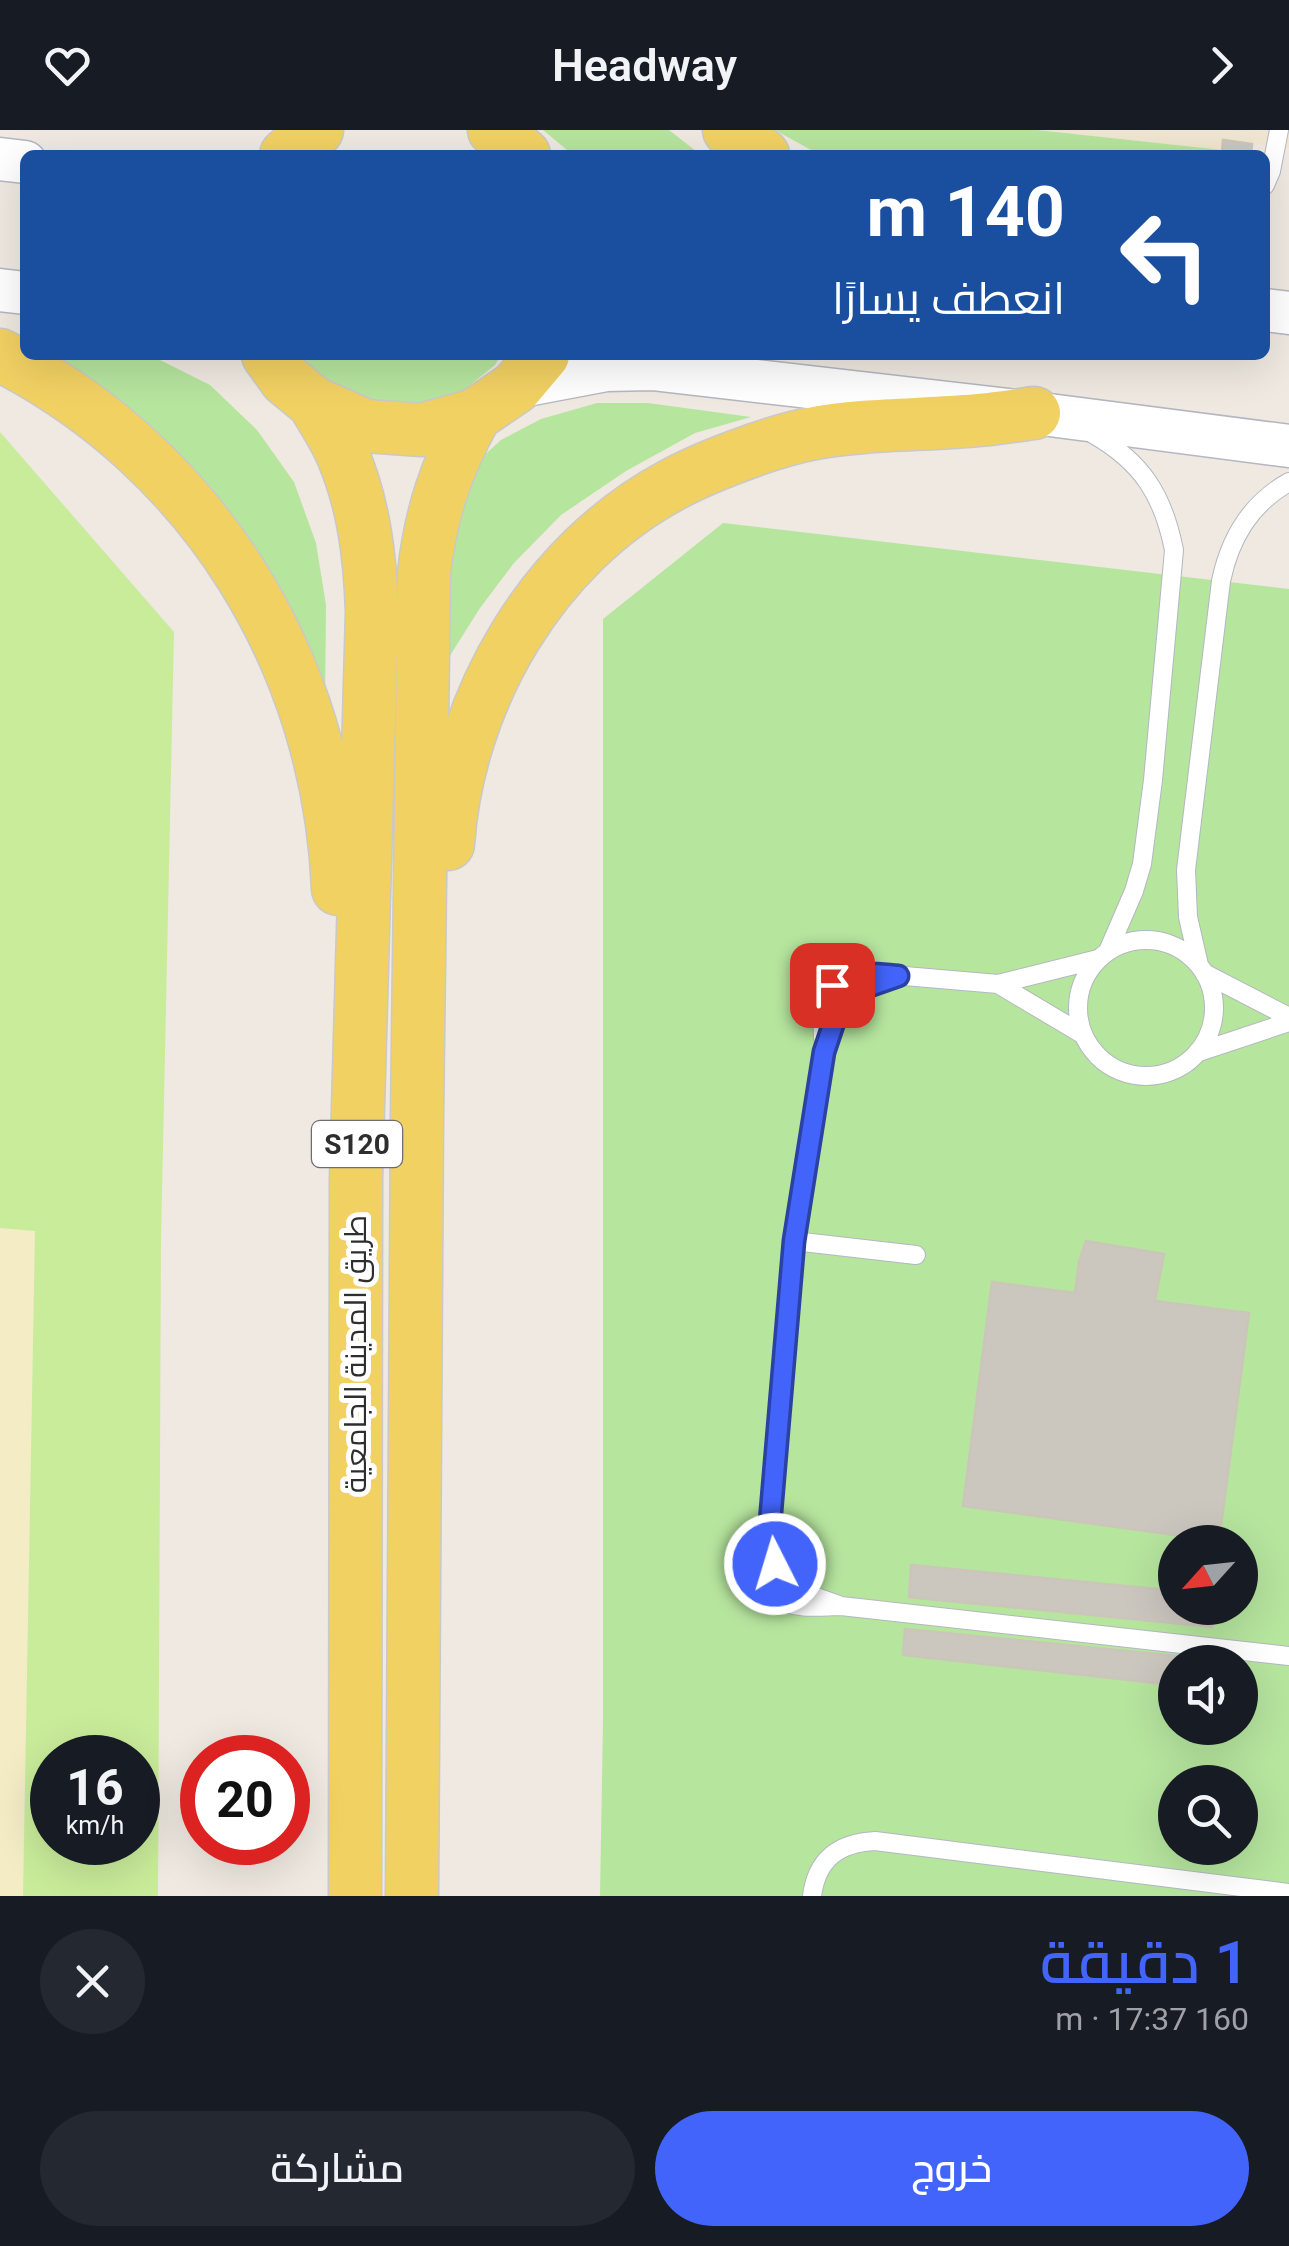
<!DOCTYPE html>
<html lang="ar">
<head>
<meta charset="utf-8">
<style>
  :root { --surface:#171b24; --page:#242831; --text:#f1f3f6; --muted:#9ea1a6; --accent:#4264fb }
  body { margin:0; font-family:Roboto,Cairo,sans-serif; background:var(--page); color:var(--text); direction:rtl; height:100vh; display:flex; flex-direction:column; font-size:38px; white-space:nowrap }
  * { box-sizing:border-box; margin:0 }
  p { font-size:32px; color:var(--muted) }
  .icon { flex:none; width:55px; height:55px; fill:none; stroke:currentColor; stroke-width:2; stroke-linecap:round; stroke-linejoin:round }
  .map { position:relative; height:1766px; overflow:hidden; direction:ltr }
  .side { display:flex; flex-direction:column; background:var(--surface); flex:1 }
  .side>* { flex:none }
  .top-card { position:absolute; left:20px; top:20px; width:1250px; height:210px; border-radius:15px; box-shadow:0 10px 40px #0002; direction:rtl; background:#1a4fa0; color:#fff; overflow:hidden }
  .needle { width:65px; rotate:243deg }
  .controls { position:absolute; left:1158px; top:1395px; display:grid; gap:20px }
  .controls a { display:grid; place-items:center; width:100px; height:100px; border-radius:50%; background:var(--surface); box-shadow:0 10px 40px #0002; font-size:50px }
  .speed { position:absolute; left:30px; top:1605px; display:flex; gap:20px; font-size:50px; font-weight:700; text-align:center }
  .speed>* { display:grid; place-content:center; width:130px; height:130px; border-radius:50%; background:var(--surface); box-shadow:0 10px 40px #0002; line-height:1 }
  .speed small { font-size:25px; font-weight:400 }
  .speed .limit { border:15px solid #d22; background:#fff; color:#111 }
  .pin { position:absolute; display:grid; place-items:center; width:85px; height:85px; color:#fff; margin:-42px; border-radius:20px; box-shadow:0 5px 15px #0006 }
  .me { position:absolute; width:110px; margin:-55px; rotate:355deg; stroke-linejoin:round; filter:drop-shadow(0 0 8px #0008) }
  .turn { display:flex; align-items:center; gap:35px; height:210px; padding:0 40px; font-size:45px }
  .turn .icon { width:130px; height:130px; stroke-width:2.5 }
  .turn b { display:block; font-size:70px; line-height:85px }
  .round { display:grid; place-items:center; flex:none; width:105px; height:105px; border-radius:52px; background:var(--page) }
  .head { display:flex; align-items:center; justify-content:space-between; height:170px; padding:0 40px }
  h1 { font-size:60px; font-weight:600; line-height:75px; color:var(--accent) }
  .action { display:flex; gap:20px; margin-top:auto; padding:20px 40px }
  .action a { flex:1; height:115px; border-radius:60px; background:var(--accent); color:#fff; font-size:40px; font-weight:600; line-height:115px; text-align:center }
  .action a+a { background:var(--page); color:var(--text) }
  header { display:flex; justify-content:space-between; align-items:center; height:130px; padding:0 40px; background:var(--surface); font-size:45px; font-weight:600 }
  .map>svg:first-child { display:block }
</style>
</head>
<body>
<header><svg class="icon" aria-label="forward" viewBox="0 0 24 24"><path d="M9 5l7 7-7 7"/></svg>Headway<svg class="icon" aria-label="heart" viewBox="0 0 24 24"><path d="M12 20l-8-8c-3-5 5-10 8-4 3-6 11-1 8 4z"/></svg></header>
<div class="map">
<svg width="1289" height="1766" viewBox="0 0 1289 1766">
  <rect width="100%" height="100%" fill="#efe9e1"/>
  <path fill="#f0e6d1" d="M 1037,0 L 1289,0 L 1289,18 L 1253,14 L 1251,25 L 1222,25 L 1221,20 Z"/>
  <path fill="#b6e59e" fill-rule="evenodd" d="M 543,0 L 669,0 L 701,25 L 573,25 Z
    M 775,0 L 1037,0 L 1222,20 L 1222,25 L 820,25 Z
    M 51,225 L 145,225 L 160,230 L 210,255 L 257,300 L 294,352 L 316,413 L 326,475 L 325,575 L 116,270 Z
    M 284,225 L 501,225 L 495,235 L 459,264 L 400,282 L 354,276 Z
    M 597,273 L 648,273 L 751,287 L 695,303 L 626,341 L 561,385 L 514,433 L 480,478 L 451,524 L 438,552 L 439,423 L 469,339 L 501,310 L 541,289 Z
    M 723,393 L 1289,459 L 1289,1766 L 600,1766 L 603,1593 L 603,489 ZM 1175,1412 L 1240,1412 L 1240,1478 L 1175,1478 ZM 1175,1532 L 1240,1532 L 1240,1598 L 1175,1598 ZM 1175,1652 L 1240,1652 L 1240,1718 L 1175,1718 Z"/>
  <path fill="#f3ecc5" d="M 0,1098 L 35,1100 L 23,1766 L 0,1766 Z"/>
  <path fill="#c9ec9a" fill-rule="evenodd" d="M 0,302 L 174,502 L 161,1111 L 158,1766 L 23,1766 L 35,1101 L 0,1098 ZM 52,1628 L 138,1628 L 138,1712 L 52,1712 Z"/>
  <path fill="#cbc7bf" stroke="#cbc5ba" stroke-width="2.5" d="M 1223,10 L 1252,14 L 1251,25 L 1222,25 Z
    M 1086,1111 L 1164,1124 L 1155,1171 L 1249,1183 L 1219,1411 L 963,1376 L 992,1152 L 1075,1163 L 1079,1132 Z
    M 911,1435 L 1175,1461 L 1175,1478 L 1213,1478 L 1212,1497 L 909,1467 Z
    M 905,1499 L 1207,1529 L 1206,1532 L 1175,1532 L 1175,1555 L 903,1525 Z"/>
  <g fill="none" stroke-linecap="round" stroke-linejoin="round">
    <g stroke="#b4b7c1" stroke-width="20">
      <path id="service" d="M 1265,55 L 1271,41 L 1279,0
        M 1093,304 C 1142,332 1163,365 1174,420 L 1153,650 L 1142,734 L 1134,761 L 1108,821
        M1078 878a68 68 0 1 1 136 0a68 68 0 1 1-136 0Z
        M 1199,835 L 1188,787 L 1186,740 L 1221,451 C 1230,408 1250,374 1289,352
        M 1204,843 L 1289,887
        M 998,854 L 1082,904
        M 823,908 C 822,874 820,852 858,842 L 998,854 L 1098,829
        M 1199,922 L 1289,892
        M 794,1111 L 916,1125
        M 768,1398 C 754,1432 755,1472 801,1476 C 814,1478 828,1476 841,1476 L 1289,1526
        M 841,1476 C 782,1454 777,1459 770,1393 L 794,1111 L 824,922 L 836,886 L 845,869 L 858,860 L 898,846
        M 812,1766 C 817,1728 839,1713 875,1711 L 1289,1763"/>
    </g>
    <g stroke="#b4b7c1" stroke-width="45">
      <path id="tertiary" d="M 0,29 L 25,32
        M 0,160 L 25,163
        M 1265,180 L 1289,183
        M 516,257 L 606,240 L 652,239 L 1034,283 L 1289,316"/>
    </g>
    <g stroke="#c9c9c9" stroke-width="55">
      <path id="primary" d="M 494,0 L 524,25
        M 729,0 L 763,25
        M 286,25 L 317,0
        M 0,225 C 203,328 329,532 338,759
        M 268,225 L 286,250 L 314,273 L 366,296 L 421,300 L 475,285 L 516,257 L 543,225
        M 314,273 C 323,289 334,305 341,321 C 364,373 370,426 372,482 L 356,1049 L 355,1766
        M 448,714 C 458,569 543,424 672,355 C 692,344 714,335 735,327 C 761,317 788,308 815,303 C 865,294 916,295 966,291 C 989,290 1012,286 1034,283
        M 412,1766 L 417,988 L 424,443 C 431,382 446,338 475,285"/>
    </g>
    <use href="#service" stroke="#fff" stroke-width="18"/>
    <use href="#tertiary" stroke="#fff" stroke-width="42"/>
    <use href="#primary" stroke="#f2d163" stroke-width="52"/>
  </g>
  <g fill="none" stroke-linecap="round" stroke-linejoin="round">
    <g stroke="#2b41a3" stroke-width="25">
      <path id="route" d="M 775,1434 L 770,1393 L 794,1111 L 824,922 L 836,886 L 846,869 L 858,860 L 898,846 C 873,844 854,840 832,855"/>
    </g>
    <use href="#route" stroke="#4264fb" stroke-width="18"/>
  </g>
  <g text-anchor="middle" stroke-width="10" stroke-linejoin="round" paint-order="stroke">
    <rect fill="#fff" stroke="#6d6d6d" stroke-width="2.5" x="312" y="991" width="90" height="46" rx="8"/>
    <g font-size="28" font-weight="bold" fill="#2e2e2e">
      <text x="357" y="1024">S120</text>
    </g>
    <g font-size="30" fill="#2e2e2e" stroke="#fff">
      <text transform="translate(356 1224) rotate(-90)" y="10">طريق المدينة الجامعية</text>
    </g>
  </g>
</svg>
<div class="controls">
<a><svg class="needle" viewBox="-14 -14 28 28"><path d="M0-13l5 13h-10z" fill="#e53935"/><path d="M0 13l5-13h-10z" fill="#9ea1a6"/></svg></a>
<a><svg class="icon" aria-label="sound" viewBox="0 0 24 24"><path d="M4 9h4l5-4v14l-5-4H4zM17 9q2 3 0 6"/></svg></a>
<a><svg class="icon" aria-label="search" viewBox="0 0 24 24"><circle cx="10" cy="10" r="6"/><path d="M15 15l6 6"/></svg></a>
</div>
<div class="speed"><div>16<small>km/h</small></div><div class="limit">20</div></div>
<div class="pin" style="left:832px;top:855px;background:#d93025"><svg class="icon" aria-label="arrive" viewBox="0 0 24 24"><path d="M6 21V4h12l-3 4 3 4H6"/></svg></div>
<svg class="me" style="left:775px;top:1434px" viewBox="-20 -20 40 40"><circle r="17" fill="#4264fb" stroke="#fff" stroke-width="3"/><path d="M0-11L8 9 0 5-8 9z" fill="#fff"/></svg>
<div class="top-card">
<div class="turn"><svg class="icon" aria-label="left" viewBox="0 0 24 24"><path d="M17 20v-9H6M10 6l-5 5 5 5"/></svg><div><b>140 m</b>انعطف يسارًا</div></div>
</div>
</div>
<section class="side">
<div class="head"><div><h1>1 دقيقة</h1><p>160 m · 17:37</p></div><a class="round"><svg class="icon" aria-label="close" viewBox="0 0 24 24"><path d="M6 6l12 12M18 6L6 18"/></svg></a></div>
<div class="action"><a>خروج</a><a>مشاركة</a></div>
</section>
</body>
</html>
